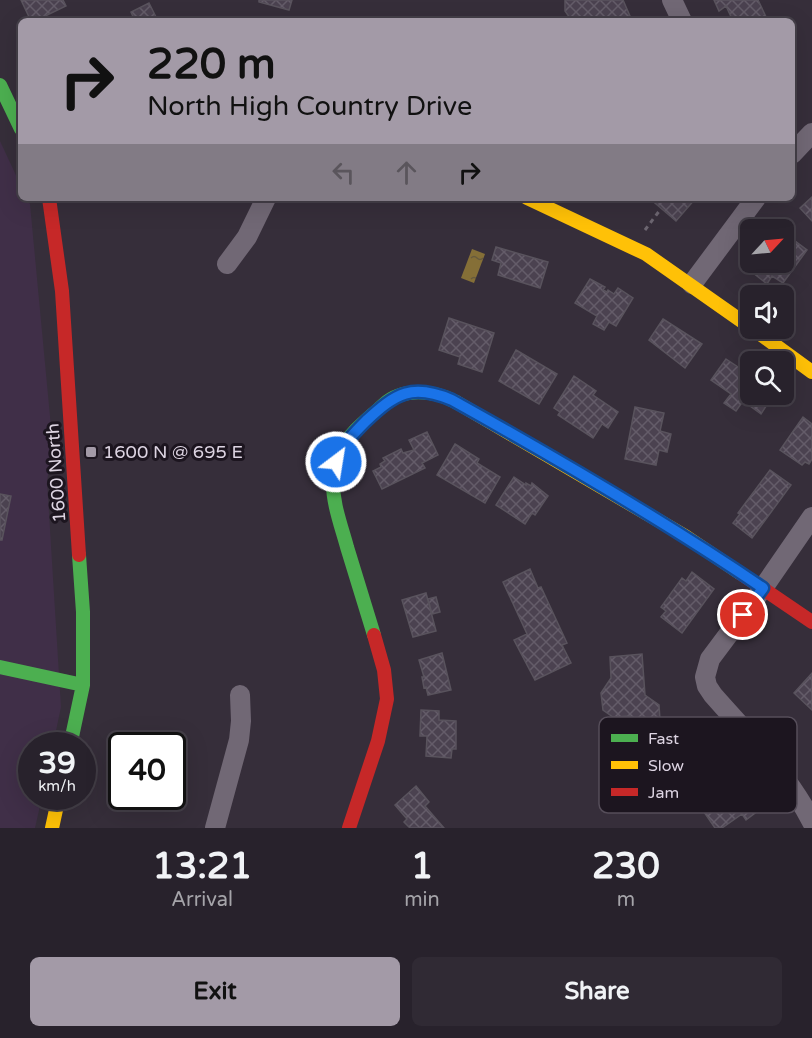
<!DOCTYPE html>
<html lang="en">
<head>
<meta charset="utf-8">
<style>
  :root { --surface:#28222c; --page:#302a34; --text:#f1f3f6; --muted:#a5a4a9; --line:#443f48; --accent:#a39aa7 }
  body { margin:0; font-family:"Varela Round",sans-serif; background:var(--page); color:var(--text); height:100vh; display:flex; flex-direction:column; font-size:22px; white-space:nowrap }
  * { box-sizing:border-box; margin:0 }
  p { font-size:20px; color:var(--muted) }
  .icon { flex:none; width:33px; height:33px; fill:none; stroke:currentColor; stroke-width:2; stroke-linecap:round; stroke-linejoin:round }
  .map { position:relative; height:828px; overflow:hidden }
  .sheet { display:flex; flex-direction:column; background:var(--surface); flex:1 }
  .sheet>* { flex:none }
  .guide { position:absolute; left:18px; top:18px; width:777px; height:183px; border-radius:9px; box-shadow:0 6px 24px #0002,0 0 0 2px var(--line); background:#a39aa7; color:#111; overflow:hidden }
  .needle { width:39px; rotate:64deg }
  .tools { position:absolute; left:740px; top:219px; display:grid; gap:12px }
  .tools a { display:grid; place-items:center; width:54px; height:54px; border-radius:9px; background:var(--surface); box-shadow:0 6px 24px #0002,0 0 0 2px var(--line); font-size:30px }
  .speed { position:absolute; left:18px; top:732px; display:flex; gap:12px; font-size:30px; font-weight:700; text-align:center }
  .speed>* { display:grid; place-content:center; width:78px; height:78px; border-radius:50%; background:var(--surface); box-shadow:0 6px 24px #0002,0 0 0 2px var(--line); line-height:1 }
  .speed small { font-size:15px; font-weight:400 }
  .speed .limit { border:3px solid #111; border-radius:9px; background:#fff; color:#111 }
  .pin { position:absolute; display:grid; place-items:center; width:51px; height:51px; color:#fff; margin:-26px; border:3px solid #fff; border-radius:50%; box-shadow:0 2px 6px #0007 }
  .me { position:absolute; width:66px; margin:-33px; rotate:31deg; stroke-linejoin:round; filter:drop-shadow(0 0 4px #0008) }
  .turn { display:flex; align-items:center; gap:21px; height:126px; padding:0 30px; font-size:27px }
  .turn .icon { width:78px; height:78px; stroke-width:2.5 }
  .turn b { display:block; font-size:42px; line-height:51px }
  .lanes { display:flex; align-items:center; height:57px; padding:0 30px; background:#0003; justify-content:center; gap:30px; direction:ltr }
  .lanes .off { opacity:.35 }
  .eta { display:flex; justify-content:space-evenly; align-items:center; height:102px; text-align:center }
  .eta b { font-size:36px; font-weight:700; line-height:42px }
  .button { display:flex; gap:12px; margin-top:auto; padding:12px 30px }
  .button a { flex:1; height:69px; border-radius:9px; background:var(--accent); color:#111; font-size:24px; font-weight:700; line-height:69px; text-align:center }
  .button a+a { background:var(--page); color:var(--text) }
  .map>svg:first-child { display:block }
</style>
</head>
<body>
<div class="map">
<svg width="812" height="828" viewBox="0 0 812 828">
  <defs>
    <pattern id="water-ripples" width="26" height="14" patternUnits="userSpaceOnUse" patternTransform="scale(1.5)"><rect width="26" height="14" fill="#856f37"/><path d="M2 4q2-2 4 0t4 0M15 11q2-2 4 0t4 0" fill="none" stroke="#675a3d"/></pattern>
    <pattern id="building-cross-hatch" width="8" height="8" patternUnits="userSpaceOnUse" patternTransform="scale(1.5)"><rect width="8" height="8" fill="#4b4250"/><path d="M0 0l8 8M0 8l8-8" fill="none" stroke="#645c69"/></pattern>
  </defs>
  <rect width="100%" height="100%" fill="#362e3a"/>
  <path fill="#402f48" d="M 0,141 L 21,186 L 21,198 L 27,198 L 30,204 L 53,448 L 47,481 L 61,707 L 53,745 L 32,746 L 32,796 L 42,797 L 35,828 L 0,828 Z"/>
  <path fill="url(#water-ripples)" d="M 472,249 L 485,254 L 474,283 L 461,278 Z"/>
  <path fill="url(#building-cross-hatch)" stroke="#59535d" stroke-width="1.5" d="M 21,0 L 63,0 L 66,6 L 35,21 L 31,21 Z
    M 259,0 L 292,0 L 289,10 L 259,2 Z
    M 565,0 L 623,0 L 630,16 L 622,19 L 623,21 L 572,21 L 565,11 Z
    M 714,0 L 758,0 L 768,21 L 733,21 L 726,6 L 719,11 Z
    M 149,3 L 158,21 L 135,21 L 131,12 Z
    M 812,197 L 812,221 L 800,208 Z
    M 649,198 L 696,198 L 676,221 Z
    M 783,232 L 807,250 L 783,283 L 772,276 L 767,284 L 747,268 L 751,262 L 783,262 Z
    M 496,247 L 548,262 L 540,288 L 498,275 L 501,263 L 492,260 Z
    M 590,279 L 605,287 L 603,290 L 607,292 L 608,290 L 614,294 L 618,288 L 633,298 L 616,326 L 609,322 L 604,330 L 593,324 L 597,316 L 575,303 Z
    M 449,318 L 494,333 L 482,372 L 458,364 L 460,357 L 439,350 Z
    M 663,319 L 702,344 L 685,368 L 649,340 Z
    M 516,350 L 557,374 L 539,404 L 499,381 Z
    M 726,359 L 747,373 L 745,376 L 750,379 L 750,394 L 774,394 L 761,414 L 743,401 L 736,411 L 724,403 L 731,394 L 711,380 Z
    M 574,376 L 596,391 L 593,395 L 618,412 L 608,428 L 602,424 L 593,438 L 558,415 L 560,412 L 554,408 Z
    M 635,407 L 664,413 L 660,431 L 671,434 L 667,452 L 659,450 L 656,465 L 625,459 Z
    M 803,417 L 812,424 L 812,459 L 809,464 L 805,462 L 802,465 L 780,450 Z
    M 427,432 L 438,455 L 422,463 L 425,468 L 382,489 L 373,471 L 381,467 L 380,464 L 385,461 L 383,458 L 401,449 L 403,453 L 414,450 L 409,440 Z
    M 455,444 L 479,459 L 477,463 L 500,477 L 485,503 L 437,475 Z
    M 770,470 L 791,485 L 752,538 L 733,523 L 740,514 L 738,513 Z
    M 514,477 L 526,485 L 526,483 L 531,486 L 532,483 L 548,496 L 535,515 L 532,513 L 525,524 L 496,505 Z
    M 0,494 L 11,496 L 2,540 L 0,540 Z
    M 530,569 L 538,588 L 541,587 L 567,643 L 562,645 L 571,663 L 535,680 L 514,640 L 527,634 L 503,582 Z
    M 692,572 L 714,589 L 682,633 L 661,617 L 666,611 L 661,607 L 682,578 L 686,581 Z
    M 426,593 L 436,631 L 413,637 L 402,600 Z
    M 436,597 L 440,612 L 432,614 L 428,599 Z
    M 442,653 L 451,690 L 428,695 L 426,687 L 424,688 L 422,677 L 424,677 L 419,660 Z
    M 642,654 L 645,695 L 659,705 L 660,720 L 652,731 L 630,716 L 613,717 L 603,710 L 601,693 L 611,678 L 610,657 Z
    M 812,673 L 812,710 L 794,693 Z
    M 421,710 L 439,711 L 439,720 L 456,721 L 456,749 L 452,749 L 451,758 L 426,756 L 427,736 L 420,736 Z
    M 719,783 L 730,799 L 745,789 L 759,810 L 746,820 L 742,814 L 722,828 L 715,828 L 695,799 Z
    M 416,786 L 429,802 L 425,806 L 444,828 L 410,828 L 404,822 L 407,819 L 395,805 Z"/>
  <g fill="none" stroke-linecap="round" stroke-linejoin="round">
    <path stroke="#6d6671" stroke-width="3" stroke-dasharray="4.5 4.5" stroke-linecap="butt" d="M 645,230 L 660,210"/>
    <path stroke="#716875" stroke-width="20" d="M 672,0 L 682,21
      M 792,154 L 812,133
      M 227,264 L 247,237 L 266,198
      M 692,284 L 756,198
      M 812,517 L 763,588 L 710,659 L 705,677 L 707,686 L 713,695 C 749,736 787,773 812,822
      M 215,828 L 239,740 L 241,721 L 240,695"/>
    <path stroke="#4caf50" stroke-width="14" d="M 0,85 L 21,129
      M 374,635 C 365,605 356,576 347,547 C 341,525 332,502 333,479 C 334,469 336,457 341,448 C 352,431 368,419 383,405 C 402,387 434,390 456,402
      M 0,667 L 83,685
      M 70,746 L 83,685 L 83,612 L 79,555"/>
    <path stroke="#ffc107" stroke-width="14" d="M 527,198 L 646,254 L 750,327
      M 752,328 L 812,372
      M 456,402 L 685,536 L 740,573
      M 52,828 L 59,796"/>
    <path stroke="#c62828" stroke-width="14" d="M 49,198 L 62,291 L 79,555
      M 740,573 L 812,622
      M 349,828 L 378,741 L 387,699 L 384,670 L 374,635"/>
  </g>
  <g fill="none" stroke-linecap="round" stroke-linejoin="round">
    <g stroke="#114b97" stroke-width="15">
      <path id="route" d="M 336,462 C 342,445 353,434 366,421 C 396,393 412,383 452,400 C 558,459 663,520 763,588 L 743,615"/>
    </g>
    <use href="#route" stroke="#1a73e8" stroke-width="10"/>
  </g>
  <rect fill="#a39aa7" stroke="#1c151f" stroke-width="2" x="85" y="446" width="12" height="12" rx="3"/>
  <g text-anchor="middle" stroke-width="6" stroke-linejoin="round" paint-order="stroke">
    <g font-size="18" fill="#ddd4e2" stroke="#1c151f" text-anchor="start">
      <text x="103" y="458">1600 N @ 695 E</text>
    </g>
    <g font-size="18" fill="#ddd4e2" stroke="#1c151f">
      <text transform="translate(56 473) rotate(-94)" y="6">1600 North</text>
    </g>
  </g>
  <rect x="599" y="717" width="198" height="96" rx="9" fill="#1c151f" stroke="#564e5a" stroke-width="1.5"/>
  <rect x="611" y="734" width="27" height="8" fill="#4caf50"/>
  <rect x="611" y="761" width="27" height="8" fill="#ffc107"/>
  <rect x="611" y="788" width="27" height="8" fill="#c62828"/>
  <g font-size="16" fill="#ddd4e2">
    <text x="648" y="744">Fast</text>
    <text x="648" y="771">Slow</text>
    <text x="648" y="798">Jam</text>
  </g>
</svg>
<div class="tools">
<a><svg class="needle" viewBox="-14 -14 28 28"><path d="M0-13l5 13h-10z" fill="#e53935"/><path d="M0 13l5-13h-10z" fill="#a5a4a9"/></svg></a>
<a><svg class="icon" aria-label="sound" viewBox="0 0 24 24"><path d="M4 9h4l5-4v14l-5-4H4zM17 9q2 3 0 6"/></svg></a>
<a><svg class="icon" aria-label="search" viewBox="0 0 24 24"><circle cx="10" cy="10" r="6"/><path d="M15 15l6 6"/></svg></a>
</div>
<div class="speed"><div>39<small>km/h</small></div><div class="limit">40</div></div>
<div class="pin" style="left:743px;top:615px;background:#d93025"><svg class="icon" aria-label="arrive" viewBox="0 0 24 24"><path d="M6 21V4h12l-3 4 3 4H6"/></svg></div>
<svg class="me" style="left:336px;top:462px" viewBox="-20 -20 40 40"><circle r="17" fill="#1a73e8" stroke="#fff" stroke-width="3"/><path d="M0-11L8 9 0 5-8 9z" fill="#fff"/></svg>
<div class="guide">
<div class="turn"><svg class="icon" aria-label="right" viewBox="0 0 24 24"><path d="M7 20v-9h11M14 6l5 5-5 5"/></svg><div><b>220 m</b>North High Country Drive</div></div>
<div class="lanes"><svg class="icon off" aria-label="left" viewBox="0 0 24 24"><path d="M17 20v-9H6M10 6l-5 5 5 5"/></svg><svg class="icon off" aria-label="ahead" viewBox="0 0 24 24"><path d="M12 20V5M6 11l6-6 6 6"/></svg><svg class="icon" aria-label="right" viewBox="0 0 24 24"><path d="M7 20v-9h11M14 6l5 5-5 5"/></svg></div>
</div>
</div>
<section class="sheet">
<div class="eta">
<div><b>13:21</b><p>Arrival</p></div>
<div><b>1</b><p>min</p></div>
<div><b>230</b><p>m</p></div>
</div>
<div class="button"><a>Exit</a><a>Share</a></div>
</section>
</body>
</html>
